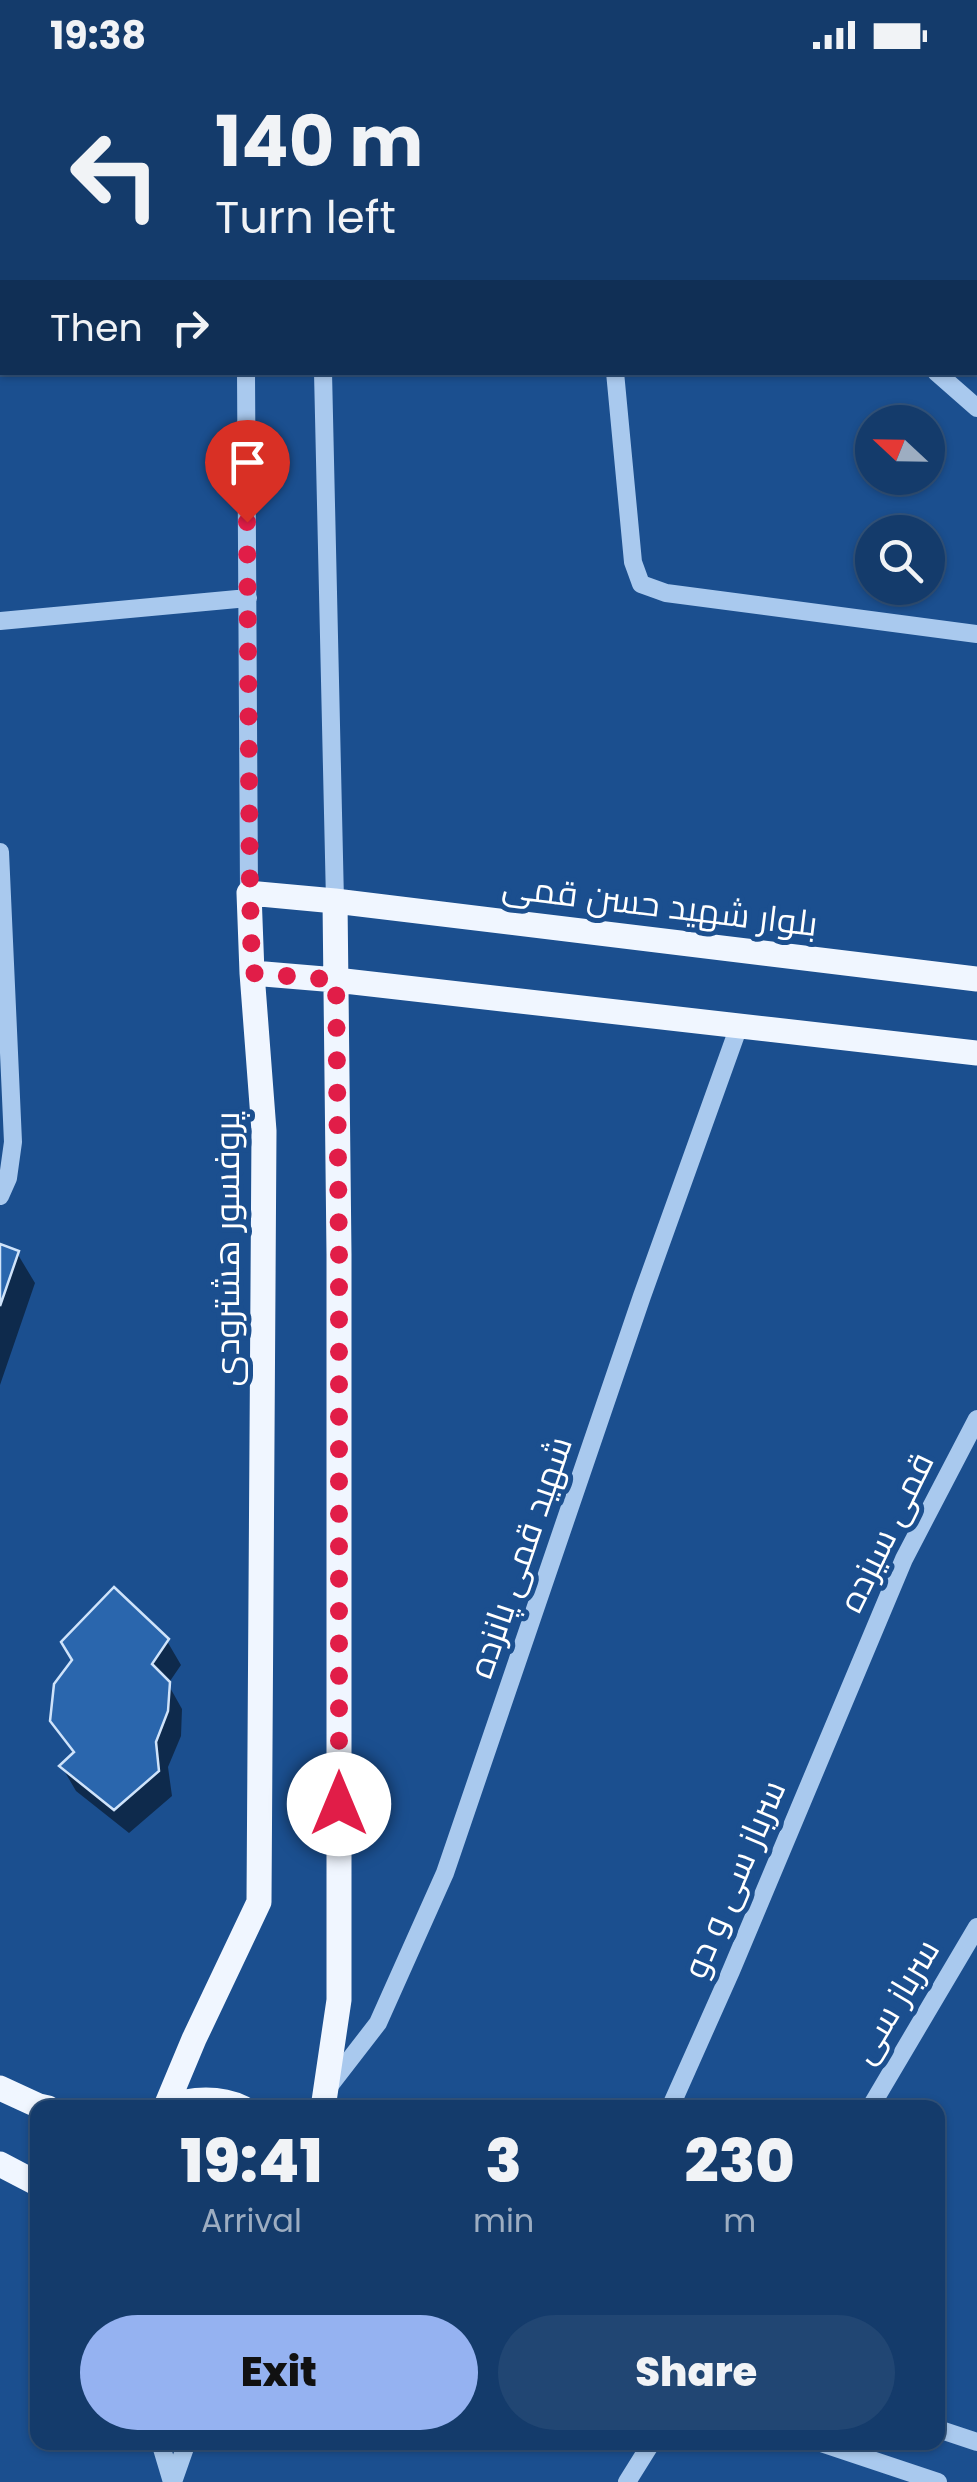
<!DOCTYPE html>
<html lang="en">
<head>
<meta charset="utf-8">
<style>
  :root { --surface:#143b6b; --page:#214673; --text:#f1f3f6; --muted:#9dadc1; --line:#33557e; --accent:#95b2f1 }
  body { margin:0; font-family:Poppins,Cairo,sans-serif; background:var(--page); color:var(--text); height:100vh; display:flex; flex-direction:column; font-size:38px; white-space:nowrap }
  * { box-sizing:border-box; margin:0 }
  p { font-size:32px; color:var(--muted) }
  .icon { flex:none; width:55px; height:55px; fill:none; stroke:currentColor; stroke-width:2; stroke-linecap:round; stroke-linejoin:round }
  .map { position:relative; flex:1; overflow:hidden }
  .details { position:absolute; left:30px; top:2030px; width:915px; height:350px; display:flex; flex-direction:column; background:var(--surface); border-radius:20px; box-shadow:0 2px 8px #0004,0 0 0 2px var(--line) }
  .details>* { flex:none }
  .guide { position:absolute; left:0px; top:0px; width:978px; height:305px; box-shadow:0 2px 8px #0004,0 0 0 2px var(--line); background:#143b6b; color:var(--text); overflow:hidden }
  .needle { width:65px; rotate:292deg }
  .controls { position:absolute; left:855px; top:335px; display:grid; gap:20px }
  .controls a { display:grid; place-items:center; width:90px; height:90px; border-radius:50%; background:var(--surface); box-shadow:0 2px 8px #0004,0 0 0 2px var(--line); font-size:50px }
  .pin { position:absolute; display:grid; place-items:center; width:85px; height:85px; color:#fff; margin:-102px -42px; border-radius:50% 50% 50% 0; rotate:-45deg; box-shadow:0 0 10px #0007 }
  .pin .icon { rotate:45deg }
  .me { position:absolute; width:110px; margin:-55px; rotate:0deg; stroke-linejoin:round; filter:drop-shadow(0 0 8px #0008) }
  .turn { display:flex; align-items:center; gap:35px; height:210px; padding:0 50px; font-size:45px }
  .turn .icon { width:130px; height:130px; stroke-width:2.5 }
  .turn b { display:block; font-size:70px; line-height:85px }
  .then { display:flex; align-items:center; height:95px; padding:0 50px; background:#0003; gap:20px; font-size:38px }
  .eta { display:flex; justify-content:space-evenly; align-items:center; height:170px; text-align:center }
  .eta b { font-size:60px; font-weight:800; line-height:70px }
  .action { display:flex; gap:20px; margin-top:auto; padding:20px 50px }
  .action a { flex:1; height:115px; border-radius:60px; background:var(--accent); color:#111; font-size:40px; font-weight:800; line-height:115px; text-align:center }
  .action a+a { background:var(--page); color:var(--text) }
  .status { display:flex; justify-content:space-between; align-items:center; height:70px; padding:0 50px; background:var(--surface); direction:ltr }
  .status svg { height:28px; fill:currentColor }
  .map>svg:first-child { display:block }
</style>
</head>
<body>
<div class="status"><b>19:38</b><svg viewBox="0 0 49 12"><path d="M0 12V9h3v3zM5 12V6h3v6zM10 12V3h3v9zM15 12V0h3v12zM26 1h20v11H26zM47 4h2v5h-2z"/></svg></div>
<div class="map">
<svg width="977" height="2412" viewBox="0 0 977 2412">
  <rect width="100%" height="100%" fill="#1b4f8f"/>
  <path fill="#0007" d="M 0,1176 L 17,1183 L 35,1213 L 0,1315 Z
    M 167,1571 L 181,1595 L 168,1614 L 182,1639 L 181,1666 L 168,1697 L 172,1726 L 129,1763 L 76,1721 L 62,1697 L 75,1685 L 53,1650 Z"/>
  <path fill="#2a66ad" stroke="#cfe3fa" stroke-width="2.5" d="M 0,1174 L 19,1181 L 0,1236 Z
    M 114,1517 L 169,1569 L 152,1594 L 170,1612 L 168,1641 L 156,1672 L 159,1701 L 114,1740 L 59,1696 L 74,1682 L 50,1651 L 54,1614 L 72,1590 L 61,1572 Z"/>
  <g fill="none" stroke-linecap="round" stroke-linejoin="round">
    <path stroke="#a9c9ee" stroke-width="18" d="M 245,0 L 245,2
      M 317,0 L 317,2
      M 582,0 L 585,2
      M 775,2 L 779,0
      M 0,250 L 2,250
      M 246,302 L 249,823
      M 323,302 L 335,831
      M 615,302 L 633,492 L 641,514 L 666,523 L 977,564
      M 936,302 L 977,338
      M 0,551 L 248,528
      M 0,782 L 13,1072 L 8,1108 L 0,1126
      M 327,2019 L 378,1953 L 445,1803 L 642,1226 L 739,956
      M 670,2038 L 731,1901 L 904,1489 L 977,1349
      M 870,2038 L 977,1857
      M 938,2359 L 977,2372
      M 160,2372 L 172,2412
      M 818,2372 L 938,2412
      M 173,2412 L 187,2372
      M 627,2412 L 652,2372"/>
    <path stroke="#f0f6ff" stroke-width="25" d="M 252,903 L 336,910 L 977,983
      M 0,2018 L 39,2036 L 48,2038
      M 166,2036 L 194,1969 L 259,1832 L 264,1061 L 252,903 L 249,823 L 335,831 L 977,909
      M 163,2038 C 189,2029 217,2026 243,2038
      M 323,2038 L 339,1930 L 339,1184 L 335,831
      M 0,2094 L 38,2114"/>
  </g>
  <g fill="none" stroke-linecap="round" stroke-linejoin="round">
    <path stroke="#e11d48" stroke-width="18" stroke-dasharray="0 32.4" d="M 247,452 L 250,823 L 252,903 L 336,910 L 339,1184 L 339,1734"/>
  </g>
  <g text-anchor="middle" stroke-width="10" stroke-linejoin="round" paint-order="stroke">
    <g font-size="35" fill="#fff" stroke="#1b4f8f">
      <text transform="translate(660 835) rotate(7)" y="12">بلوار شهید حسن قمی</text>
      <text transform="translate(227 1179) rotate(-90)" y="12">پروفسور هشترودی</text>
      <text transform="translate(886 1462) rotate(-64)" y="12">قمی سیزده</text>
      <text transform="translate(520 1487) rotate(-71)" y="12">شهید قمی پانزده</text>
      <text transform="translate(734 1809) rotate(-67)" y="12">سرباز سی و دو</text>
      <text transform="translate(895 1931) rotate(-59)" y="12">سرباز سی</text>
    </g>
  </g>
</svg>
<div class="controls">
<a><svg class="needle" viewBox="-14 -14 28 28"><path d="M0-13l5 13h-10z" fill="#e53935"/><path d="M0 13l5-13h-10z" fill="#9dadc1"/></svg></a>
<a><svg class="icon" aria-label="search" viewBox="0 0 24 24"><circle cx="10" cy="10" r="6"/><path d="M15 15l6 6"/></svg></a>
</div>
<div class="pin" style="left:247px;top:452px;background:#d93025"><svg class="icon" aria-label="arrive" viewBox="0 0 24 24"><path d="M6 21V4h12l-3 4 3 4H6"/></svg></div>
<svg class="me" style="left:339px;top:1734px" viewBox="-20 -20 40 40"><circle r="19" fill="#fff"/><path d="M0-13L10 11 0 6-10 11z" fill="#e11d48"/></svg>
<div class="guide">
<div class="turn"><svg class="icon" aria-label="left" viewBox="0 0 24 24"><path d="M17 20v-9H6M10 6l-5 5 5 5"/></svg><div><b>140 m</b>Turn left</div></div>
<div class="then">Then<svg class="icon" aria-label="right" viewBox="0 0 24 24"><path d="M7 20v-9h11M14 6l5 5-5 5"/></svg></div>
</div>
<section class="details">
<div class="eta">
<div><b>19:41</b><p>Arrival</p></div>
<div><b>3</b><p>min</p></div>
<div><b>230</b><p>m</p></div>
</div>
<div class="action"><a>Exit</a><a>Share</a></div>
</section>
</div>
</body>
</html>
